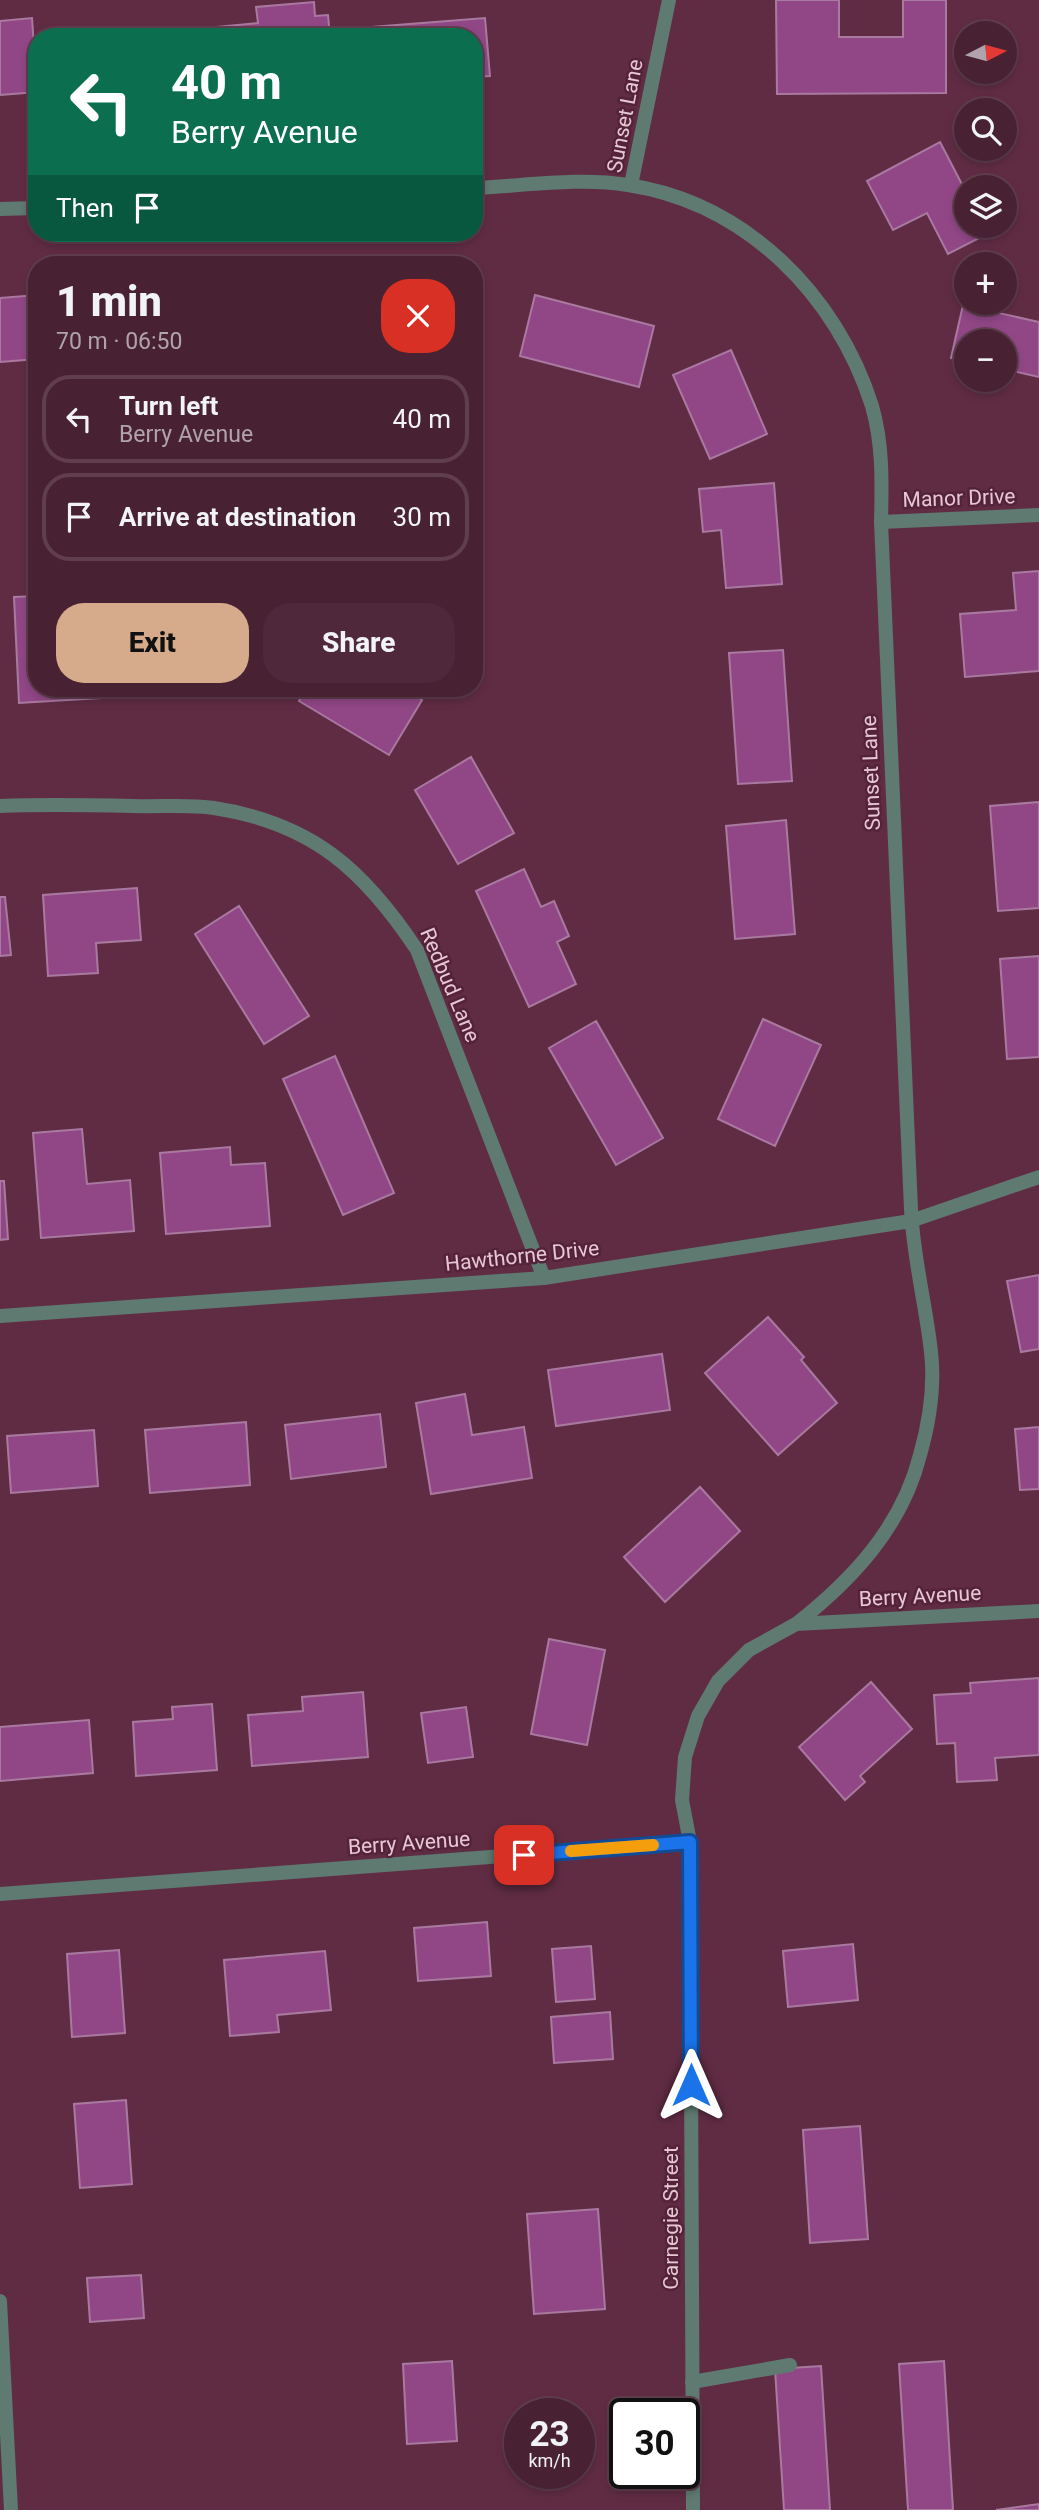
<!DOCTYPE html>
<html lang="en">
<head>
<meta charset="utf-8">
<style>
  :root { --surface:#482133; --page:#4f293b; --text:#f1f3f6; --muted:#b1a3ac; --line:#603e4e; --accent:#d6ab8b }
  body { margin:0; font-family:Roboto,sans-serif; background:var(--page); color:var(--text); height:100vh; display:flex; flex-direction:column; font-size:26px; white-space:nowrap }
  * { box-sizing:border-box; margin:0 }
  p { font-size:23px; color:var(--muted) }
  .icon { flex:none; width:38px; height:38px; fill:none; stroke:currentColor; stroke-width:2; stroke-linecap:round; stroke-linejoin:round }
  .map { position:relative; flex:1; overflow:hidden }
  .drawer { position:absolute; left:28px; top:256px; width:455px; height:441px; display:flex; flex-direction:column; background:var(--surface); border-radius:28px; box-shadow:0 4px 10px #0003,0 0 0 2px var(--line) }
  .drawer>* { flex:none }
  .top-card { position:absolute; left:28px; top:28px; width:455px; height:214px; border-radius:28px; box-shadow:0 4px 10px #0003,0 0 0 2px var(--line); background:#0b6e4f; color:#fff; overflow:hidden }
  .needle { width:46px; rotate:84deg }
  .tools { position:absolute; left:954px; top:21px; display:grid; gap:14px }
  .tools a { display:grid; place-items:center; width:63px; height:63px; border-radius:50%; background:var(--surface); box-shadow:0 4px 10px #0003,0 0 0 2px var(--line); font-size:35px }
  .speed { position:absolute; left:504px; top:2398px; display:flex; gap:14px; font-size:35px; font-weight:700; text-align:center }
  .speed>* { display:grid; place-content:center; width:91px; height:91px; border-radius:50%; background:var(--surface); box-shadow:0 4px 10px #0003,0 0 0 2px var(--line); line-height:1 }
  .speed small { font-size:18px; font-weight:400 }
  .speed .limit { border:4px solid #111; border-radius:10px; background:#fff; color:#111 }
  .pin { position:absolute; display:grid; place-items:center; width:60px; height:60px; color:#fff; margin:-30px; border-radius:14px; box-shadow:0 4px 10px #0006 }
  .me { position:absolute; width:77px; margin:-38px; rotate:0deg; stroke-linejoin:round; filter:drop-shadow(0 0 5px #0008) }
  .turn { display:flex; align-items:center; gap:24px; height:147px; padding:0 28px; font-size:32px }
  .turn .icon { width:91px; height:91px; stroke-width:2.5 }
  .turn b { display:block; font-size:49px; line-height:60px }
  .then { display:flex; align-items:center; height:66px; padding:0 28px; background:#0003; gap:14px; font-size:26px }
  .round { display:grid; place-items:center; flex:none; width:74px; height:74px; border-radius:28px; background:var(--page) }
  .overview { display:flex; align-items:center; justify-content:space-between; height:119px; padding:0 28px }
  h1 { font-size:42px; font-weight:800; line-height:52px }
  .action { display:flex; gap:14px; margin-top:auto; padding:14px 28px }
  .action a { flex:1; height:80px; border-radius:28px; background:var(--accent); color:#111; font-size:28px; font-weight:800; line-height:80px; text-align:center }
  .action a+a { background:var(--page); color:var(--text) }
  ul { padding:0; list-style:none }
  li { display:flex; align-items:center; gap:21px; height:88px; margin:0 14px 10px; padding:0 14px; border:4px solid var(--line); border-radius:28px }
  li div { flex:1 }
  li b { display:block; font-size:26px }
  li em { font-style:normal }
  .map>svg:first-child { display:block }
</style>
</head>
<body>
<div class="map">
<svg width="1039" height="2510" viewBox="0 0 1039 2510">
  <rect width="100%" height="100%" fill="#602c44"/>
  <path fill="#914786" stroke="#a979a0" stroke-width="2" d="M 776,0 L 839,0 L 839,37 L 903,37 L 903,0 L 946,0 L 946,93 L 777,94 Z
    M 314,2 L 315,16 L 328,15 L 330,37 L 218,37 L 217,27 L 258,23 L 256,7 Z
    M 32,18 L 37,92 L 0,95 L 0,21 Z
    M 485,18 L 490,76 L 474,77 L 474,37 L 373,37 L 372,27 Z
    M 181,28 L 181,37 L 69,37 Z
    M 940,142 L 966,192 L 966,226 L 983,226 L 987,234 L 948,254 L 927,213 L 893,230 L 867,181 Z
    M 37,295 L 37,359 L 0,362 L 0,298 Z
    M 535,295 L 654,326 L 639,387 L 520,356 Z
    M 963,305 L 1039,322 L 1039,377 L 1004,369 L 1004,341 L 966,341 L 966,361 L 951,358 Z
    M 731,350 L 767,434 L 710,459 L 673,375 Z
    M 774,483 L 782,584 L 726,588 L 721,530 L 703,532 L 699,489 Z
    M 1039,571 L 1039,671 L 965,677 L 960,614 L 1016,610 L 1013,573 Z
    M 37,596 L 37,688 L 117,688 L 118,697 L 19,703 L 14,597 Z
    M 783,650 L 792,781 L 738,784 L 729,653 Z
    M 307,688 L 402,688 L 422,700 L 389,755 L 299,701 Z
    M 471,757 L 514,833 L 458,864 L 415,790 Z
    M 1039,802 L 1039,908 L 998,911 L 990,806 Z
    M 786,820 L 795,934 L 735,939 L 726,826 Z
    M 524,869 L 541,907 L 554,901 L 569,936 L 557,942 L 576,984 L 529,1007 L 476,891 Z
    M 137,888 L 141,940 L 96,943 L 98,973 L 48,976 L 43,895 Z
    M 0,897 L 5,897 L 11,955 L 0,956 Z
    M 239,906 L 309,1016 L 264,1044 L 195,934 Z
    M 1039,956 L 1039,1057 L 1007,1059 L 1000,959 Z
    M 763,1019 L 821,1045 L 775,1146 L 718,1119 Z
    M 596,1021 L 663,1138 L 616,1165 L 549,1048 Z
    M 335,1056 L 394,1193 L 343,1215 L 283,1079 Z
    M 82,1129 L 87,1184 L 130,1180 L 134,1231 L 41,1238 L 33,1133 Z
    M 230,1147 L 231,1165 L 265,1163 L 270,1226 L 166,1234 L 160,1153 Z
    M 0,1181 L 4,1181 L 8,1239 L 0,1240 Z
    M 1039,1275 L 1039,1349 L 1021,1352 L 1007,1281 Z
    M 768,1317 L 804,1357 L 801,1360 L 837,1403 L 778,1455 L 705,1373 Z
    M 662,1354 L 670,1410 L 556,1426 L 548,1370 Z
    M 465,1394 L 472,1435 L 524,1427 L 532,1478 L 431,1494 L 416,1403 Z
    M 380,1414 L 386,1467 L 291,1479 L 285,1425 Z
    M 246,1422 L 250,1485 L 150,1493 L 145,1430 Z
    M 1039,1427 L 1039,1489 L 1020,1490 L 1015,1429 Z
    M 94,1430 L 98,1486 L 11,1493 L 7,1436 Z
    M 700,1487 L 740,1531 L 665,1602 L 624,1557 Z
    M 549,1639 L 605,1650 L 587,1745 L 531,1734 Z
    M 1039,1678 L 1039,1755 L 995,1758 L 997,1780 L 957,1782 L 955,1743 L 937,1744 L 934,1695 L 971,1693 L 970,1683 Z
    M 871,1682 L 912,1729 L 860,1776 L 865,1782 L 845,1800 L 799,1747 Z
    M 363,1692 L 368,1757 L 252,1766 L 248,1715 L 303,1711 L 302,1697 Z
    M 212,1704 L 217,1770 L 136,1776 L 133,1722 L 173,1719 L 172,1707 Z
    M 466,1707 L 473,1757 L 428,1763 L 421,1713 Z
    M 89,1720 L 93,1773 L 0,1781 L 0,1727 Z
    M 487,1922 L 491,1976 L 418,1981 L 414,1928 Z
    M 853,1944 L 858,2000 L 788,2007 L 783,1951 Z
    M 591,1946 L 595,1999 L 556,2002 L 552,1949 Z
    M 119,1950 L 125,2033 L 72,2037 L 67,1954 Z
    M 325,1951 L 331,2010 L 277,2015 L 279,2032 L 230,2036 L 224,1960 Z
    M 610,2012 L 613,2059 L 554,2063 L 551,2017 Z
    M 126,2100 L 132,2184 L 80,2188 L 74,2104 Z
    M 860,2126 L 868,2239 L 810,2243 L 803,2130 Z
    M 598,2209 L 605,2309 L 534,2314 L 527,2214 Z
    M 141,2275 L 144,2318 L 90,2322 L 87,2278 Z
    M 452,2361 L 457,2441 L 407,2444 L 403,2364 Z
    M 944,2361 L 953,2510 L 908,2510 L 899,2364 Z
    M 821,2366 L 830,2510 L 784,2510 L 775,2369 Z
    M 1039,2504 L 1039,2510 L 996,2510 Z"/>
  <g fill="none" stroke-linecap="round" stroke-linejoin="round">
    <path stroke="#5e7a71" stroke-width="14" d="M 692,2382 L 790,2365"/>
    <path stroke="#5e7a71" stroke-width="14" d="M 631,185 L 669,0
      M 474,188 C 524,186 579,177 628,185 C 746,203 837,295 872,406 C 883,444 882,483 881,522 C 891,751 901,980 911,1209 C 913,1257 926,1305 931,1352 C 935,1386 929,1423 920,1455 C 902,1527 852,1580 796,1624
      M 0,209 L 37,208
      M 881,522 L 1039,515
      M 0,806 C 45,804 89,805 134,806 C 160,807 188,804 214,808 C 312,823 364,870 417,950 L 544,1278
      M 0,1316 L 544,1278 L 911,1221 L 1039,1177
      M 0,1894 L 690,1842
      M 0,2301 L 11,2510
      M 693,2510 L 690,1842 L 682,1800 L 685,1757 L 698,1716 L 718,1681 L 749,1650 L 796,1624 L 1039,1611"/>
  </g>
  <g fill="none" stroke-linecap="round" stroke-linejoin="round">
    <g stroke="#114b97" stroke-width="18">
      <path id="route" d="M 524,1855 L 690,1842 L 691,2085"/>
    </g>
    <use href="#route" stroke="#1a73e8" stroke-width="12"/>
    <path stroke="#f59e0b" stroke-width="12" d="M 571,1851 L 653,1845"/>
  </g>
  <g text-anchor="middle" stroke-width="5" stroke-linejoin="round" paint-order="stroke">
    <g font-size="21" fill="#e7c7d3" stroke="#542239">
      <text transform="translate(625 116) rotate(-79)" y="7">Sunset Lane</text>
      <text transform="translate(959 498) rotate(-2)" y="7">Manor Drive</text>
      <text transform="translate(871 773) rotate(-92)" y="7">Sunset Lane</text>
      <text transform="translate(450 985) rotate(67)" y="7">Redbud Lane</text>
      <text transform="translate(522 1256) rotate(-6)" y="7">Hawthorne Drive</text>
      <text transform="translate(920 1596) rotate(-3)" y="7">Berry Avenue</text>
      <text transform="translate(409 1843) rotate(-4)" y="7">Berry Avenue</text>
      <text transform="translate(671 2218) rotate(-90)" y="7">Carnegie Street</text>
    </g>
  </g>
</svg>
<div class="tools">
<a><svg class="needle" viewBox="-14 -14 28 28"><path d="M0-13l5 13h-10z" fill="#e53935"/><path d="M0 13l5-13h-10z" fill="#b1a3ac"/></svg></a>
<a><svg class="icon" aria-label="search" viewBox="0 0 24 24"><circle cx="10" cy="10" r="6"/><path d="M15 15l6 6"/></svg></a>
<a><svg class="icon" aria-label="layers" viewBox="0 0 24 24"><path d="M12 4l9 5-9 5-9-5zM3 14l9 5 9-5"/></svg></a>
<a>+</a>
<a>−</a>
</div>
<div class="speed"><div>23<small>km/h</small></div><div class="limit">30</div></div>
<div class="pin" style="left:524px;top:1855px;background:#d93025"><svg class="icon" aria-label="arrive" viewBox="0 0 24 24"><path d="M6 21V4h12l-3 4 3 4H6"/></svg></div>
<svg class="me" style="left:691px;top:2085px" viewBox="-20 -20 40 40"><path d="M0-17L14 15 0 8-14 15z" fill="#1a73e8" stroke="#fff" stroke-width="4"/></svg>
<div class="top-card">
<div class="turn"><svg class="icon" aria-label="left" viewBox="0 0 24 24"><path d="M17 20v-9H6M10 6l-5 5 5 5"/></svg><div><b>40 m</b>Berry Avenue</div></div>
<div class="then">Then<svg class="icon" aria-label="arrive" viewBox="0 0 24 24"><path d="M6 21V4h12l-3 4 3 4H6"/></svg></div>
</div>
<section class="drawer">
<div class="overview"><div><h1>1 min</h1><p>70 m · 06:50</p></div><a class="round" style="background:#d93025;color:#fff"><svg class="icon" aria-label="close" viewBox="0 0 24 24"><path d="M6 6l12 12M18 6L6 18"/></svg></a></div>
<ul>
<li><svg class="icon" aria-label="left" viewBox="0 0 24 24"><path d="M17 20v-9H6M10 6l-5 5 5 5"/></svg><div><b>Turn left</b><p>Berry Avenue</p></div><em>40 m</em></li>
<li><svg class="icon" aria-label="arrive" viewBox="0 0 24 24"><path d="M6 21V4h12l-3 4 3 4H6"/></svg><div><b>Arrive at destination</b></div><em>30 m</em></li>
</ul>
<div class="action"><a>Exit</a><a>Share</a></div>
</section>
</div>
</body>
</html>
